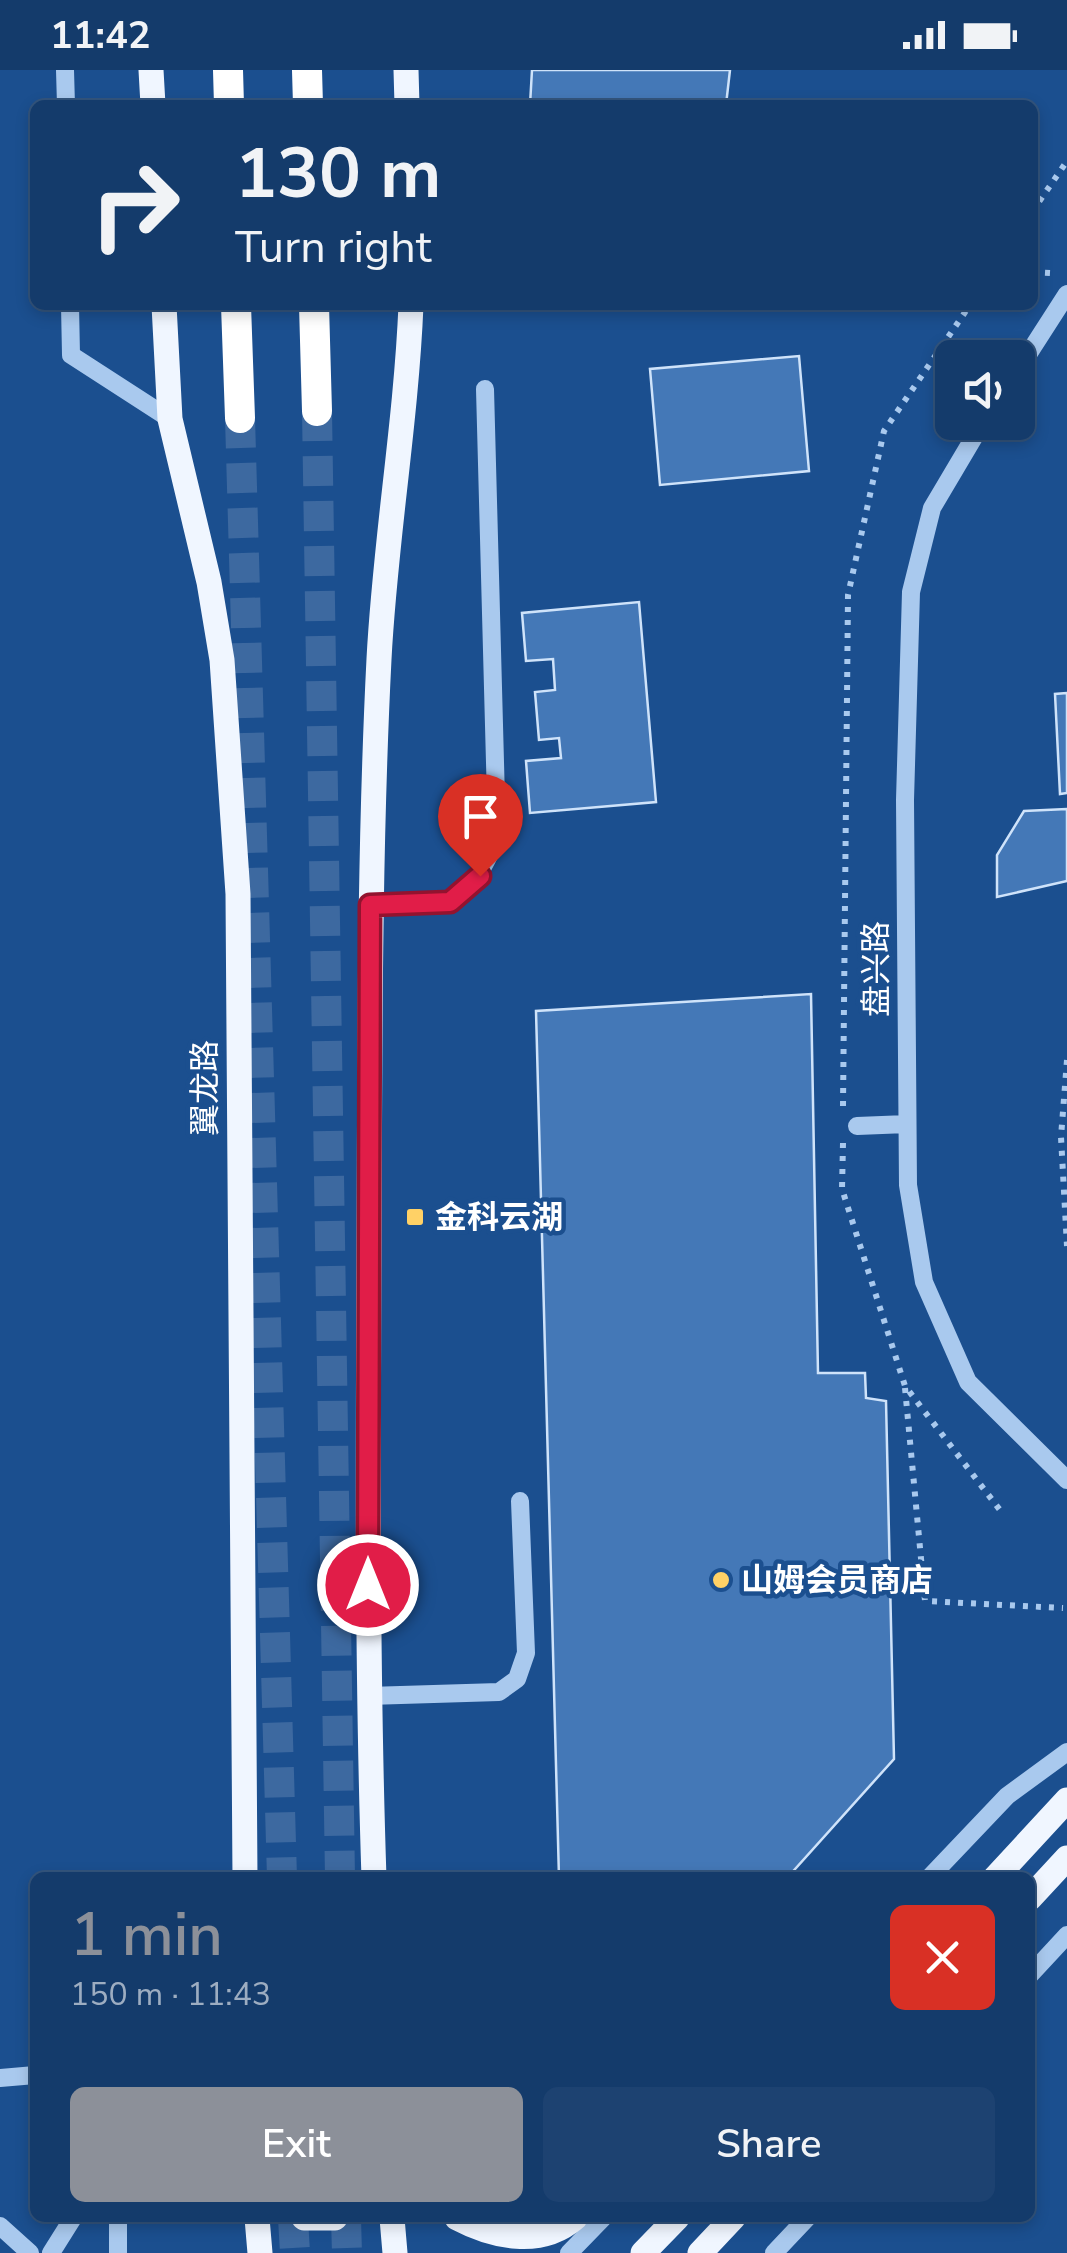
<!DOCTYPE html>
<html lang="en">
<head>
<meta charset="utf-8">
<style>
  :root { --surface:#143b6b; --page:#1d4271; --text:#f1f3f6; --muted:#9dadc1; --line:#33557e; --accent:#8c9099 }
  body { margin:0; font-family:"Nunito Sans","Noto Sans SC",sans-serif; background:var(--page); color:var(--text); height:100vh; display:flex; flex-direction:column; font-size:38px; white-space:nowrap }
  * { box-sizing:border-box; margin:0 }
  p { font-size:32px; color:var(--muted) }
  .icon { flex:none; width:55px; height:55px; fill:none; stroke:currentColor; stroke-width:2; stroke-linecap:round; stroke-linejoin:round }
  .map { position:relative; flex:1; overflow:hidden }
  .details { position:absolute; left:30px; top:1802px; width:1005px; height:350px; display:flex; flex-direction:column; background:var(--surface); border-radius:15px; box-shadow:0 5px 15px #0003,0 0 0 2px var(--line) }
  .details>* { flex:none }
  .top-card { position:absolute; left:30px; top:30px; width:1008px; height:210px; border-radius:15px; box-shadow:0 5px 15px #0003,0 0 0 2px var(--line); background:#143b6b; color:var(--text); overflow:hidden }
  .tools { position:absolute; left:935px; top:270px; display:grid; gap:20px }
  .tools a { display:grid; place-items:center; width:100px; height:100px; border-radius:15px; background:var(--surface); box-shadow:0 5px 15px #0003,0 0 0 2px var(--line); font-size:50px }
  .pin { position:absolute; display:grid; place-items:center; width:85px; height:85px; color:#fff; margin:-102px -42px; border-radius:50% 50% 50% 0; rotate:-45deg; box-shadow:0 0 10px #0007 }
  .pin .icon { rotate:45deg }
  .me { position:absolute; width:110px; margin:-55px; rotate:0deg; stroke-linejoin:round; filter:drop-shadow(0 0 8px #0008) }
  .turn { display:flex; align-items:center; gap:35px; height:210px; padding:0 40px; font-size:45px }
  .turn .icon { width:130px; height:130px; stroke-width:2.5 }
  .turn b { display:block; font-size:70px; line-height:85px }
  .round { display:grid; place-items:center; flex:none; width:105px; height:105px; border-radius:15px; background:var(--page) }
  .summary { display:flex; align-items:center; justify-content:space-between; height:170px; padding:0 40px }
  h1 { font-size:60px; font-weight:600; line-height:75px; color:var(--accent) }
  .primary-button { display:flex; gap:20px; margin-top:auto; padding:20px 40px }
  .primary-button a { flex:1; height:115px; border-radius:15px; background:var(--accent); color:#fff; font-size:40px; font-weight:600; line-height:115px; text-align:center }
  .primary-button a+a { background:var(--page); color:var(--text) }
  .status { display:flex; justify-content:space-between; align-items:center; height:70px; padding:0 50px; background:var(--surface); direction:ltr }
  .status svg { height:28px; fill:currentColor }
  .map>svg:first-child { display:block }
</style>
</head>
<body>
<div class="status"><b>11:42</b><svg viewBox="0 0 49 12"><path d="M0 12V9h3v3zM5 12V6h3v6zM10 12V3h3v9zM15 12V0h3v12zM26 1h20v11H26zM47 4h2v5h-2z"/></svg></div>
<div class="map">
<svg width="1067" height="2183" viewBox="0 0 1067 2183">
  <rect width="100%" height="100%" fill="#1b4f8f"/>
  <path fill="#4478b7" stroke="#cfe3fa" stroke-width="2.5" d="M 532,0 L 730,0 L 726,35 L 530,35 Z
    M 799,286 L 809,401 L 660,415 L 650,299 Z
    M 639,532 L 656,732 L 530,743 L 526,691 L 561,688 L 559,668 L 539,670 L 535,622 L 555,620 L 553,589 L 526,591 L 522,543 Z
    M 1067,623 L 1067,723 L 1060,724 L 1055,624 Z
    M 1067,739 L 1067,811 L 997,827 L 997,785 L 1024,741 Z
    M 811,924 L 818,1303 L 865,1303 L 866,1328 L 886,1331 L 894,1689 L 787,1808 L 559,1808 L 536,941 Z"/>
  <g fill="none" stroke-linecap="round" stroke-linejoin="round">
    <path stroke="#3d69a0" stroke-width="30" stroke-dasharray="30 15" stroke-linecap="butt" d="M 317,341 L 340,1808
      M 240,348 L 282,1808
      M 293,2148 L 295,2183
      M 346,2148 L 347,2183"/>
    <path stroke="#a9c9ee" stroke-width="6" stroke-dasharray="5 8" stroke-linecap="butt" d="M 1032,142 L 1067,91
      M 1032,202 L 1051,203
      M 1067,990 L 1061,1067 L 1067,1176
      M 843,1036 L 848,525 L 884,361 L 970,235
      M 843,1073 L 842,1119 L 905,1316 L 1003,1444
      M 905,1318 L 925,1531 L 1063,1538"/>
    <path stroke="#a9c9ee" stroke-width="18" d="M 65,0 L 66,35
      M 70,235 L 71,285 L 170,349
      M 1018,300 L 1067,224
      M 983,352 L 932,438 L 911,522 L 905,730 L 908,1115 L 924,1212 L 968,1312 L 1067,1410
      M 370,835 C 446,832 465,845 497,767 L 485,319
      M 857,1056 L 907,1054
      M 368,1626 L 499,1622 L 517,1609 L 526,1583 L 520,1431
      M 929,1808 L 1007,1726 L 1067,1682
      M 1030,1905 L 1067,1865
      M 0,2008 L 35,2005
      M 0,2156 L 30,2183
      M 51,2183 L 73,2148
      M 118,2183 L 118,2148
      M 569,2183 L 603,2148
      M 774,2183 L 807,2148"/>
    <path stroke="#f0f6ff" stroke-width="25" d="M 151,0 L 153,35
      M 406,0 L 407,35
      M 164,235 L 170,349 L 209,512 L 222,590 L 238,824 L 245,1808
      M 374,1808 C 367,1599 368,1391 369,1183 C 370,985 369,787 379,589 C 385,471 406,354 411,235
      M 995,1808 L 1067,1730
      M 1030,1828 L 1067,1788
      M 257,2148 L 260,2183
      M 304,2148 L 335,2148
      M 392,2148 L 395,2183
      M 457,2148 C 493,2167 541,2178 575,2148
      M 643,2183 L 677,2148
      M 700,2183 L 733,2148"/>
    <path stroke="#fff" stroke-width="30" d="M 228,0 L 229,35
      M 307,0 L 308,35
      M 236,235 L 240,348
      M 314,235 L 317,341"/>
  </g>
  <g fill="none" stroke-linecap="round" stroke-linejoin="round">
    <g stroke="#92132f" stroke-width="25">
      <path id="route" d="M 368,1515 L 370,835 L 450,832 L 480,806"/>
    </g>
    <use href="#route" stroke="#e11d48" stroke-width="18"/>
  </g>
  <g fill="#ffd166" stroke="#1b4f8f" stroke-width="4">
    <rect x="405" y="1137" width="20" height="20" rx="5"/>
    <circle cx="721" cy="1510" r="10"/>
  </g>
  <g text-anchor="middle" stroke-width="9" stroke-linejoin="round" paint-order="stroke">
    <g font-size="32" fill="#fff" stroke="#1b4f8f">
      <text transform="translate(876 899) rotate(-90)" y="11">盘兴路</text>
      <text transform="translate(205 1018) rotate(-90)" y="11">翼龙路</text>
    </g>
    <g font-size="32" font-weight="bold" fill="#fff" stroke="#1b4f8f" text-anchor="start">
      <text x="435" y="1158">金科云湖</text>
      <text x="741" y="1521">山姆会员商店</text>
    </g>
  </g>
</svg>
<div class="tools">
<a><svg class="icon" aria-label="sound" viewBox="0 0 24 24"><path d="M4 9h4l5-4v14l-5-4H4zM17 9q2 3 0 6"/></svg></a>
</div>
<div class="pin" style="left:480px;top:806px;background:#d93025"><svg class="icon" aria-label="arrive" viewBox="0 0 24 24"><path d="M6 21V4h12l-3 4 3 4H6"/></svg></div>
<svg class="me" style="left:368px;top:1515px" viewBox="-20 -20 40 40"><circle r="17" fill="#e11d48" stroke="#fff" stroke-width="3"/><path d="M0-11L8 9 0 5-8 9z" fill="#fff"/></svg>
<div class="top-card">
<div class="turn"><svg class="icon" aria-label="right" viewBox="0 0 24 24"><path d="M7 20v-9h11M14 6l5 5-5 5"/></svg><div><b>130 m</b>Turn right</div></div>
</div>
<section class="details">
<div class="summary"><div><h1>1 min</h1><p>150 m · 11:43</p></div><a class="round" style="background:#d93025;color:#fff"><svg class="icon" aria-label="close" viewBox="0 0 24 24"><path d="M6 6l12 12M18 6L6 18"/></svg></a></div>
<div class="primary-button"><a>Exit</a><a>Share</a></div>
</section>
</div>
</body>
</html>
